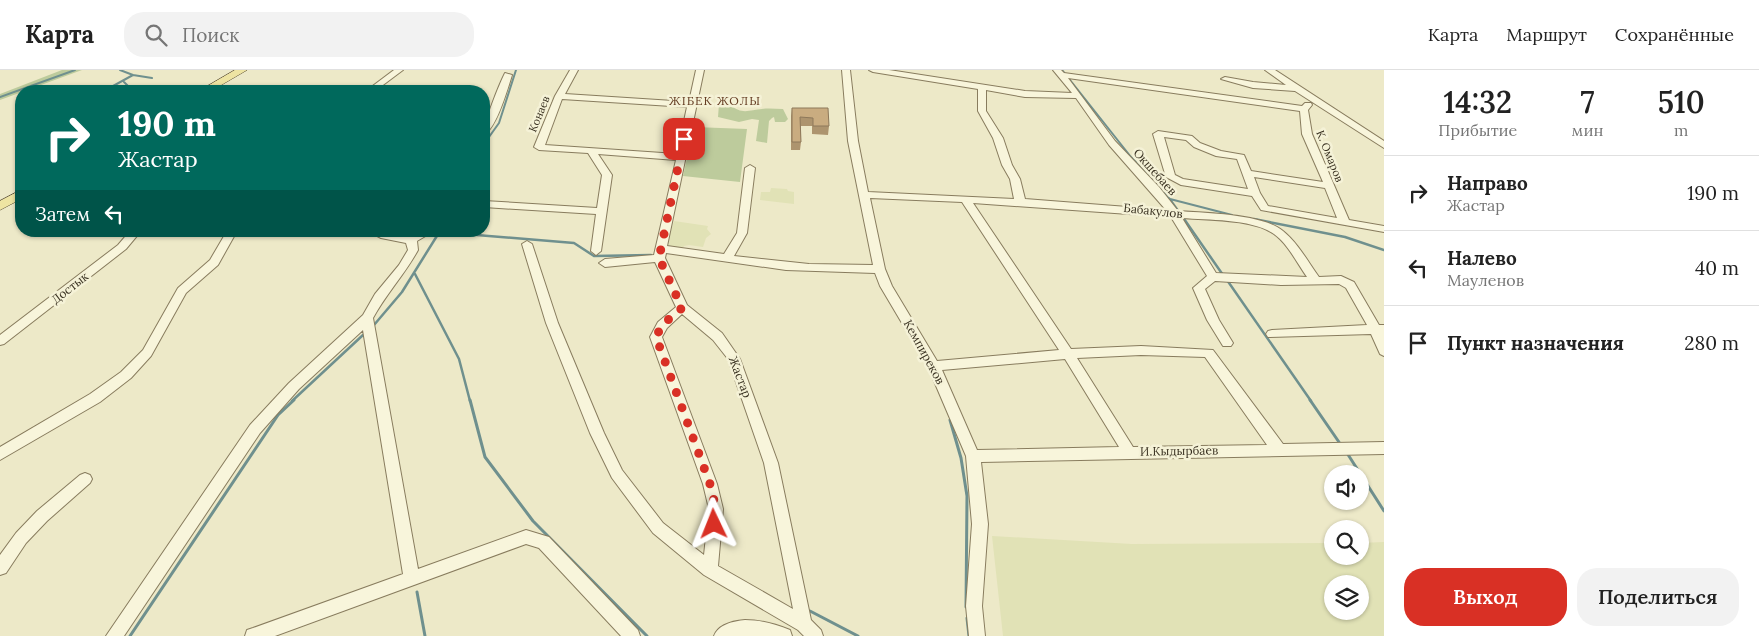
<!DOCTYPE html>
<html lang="ru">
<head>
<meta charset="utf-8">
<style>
  :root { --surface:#fff; --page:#f2f2f2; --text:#222; --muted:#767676; --line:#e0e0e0; --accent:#d93025 }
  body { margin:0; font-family:Lora,serif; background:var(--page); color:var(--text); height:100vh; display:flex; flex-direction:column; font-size:19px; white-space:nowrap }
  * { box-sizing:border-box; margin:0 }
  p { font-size:16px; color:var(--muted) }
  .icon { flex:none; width:28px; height:28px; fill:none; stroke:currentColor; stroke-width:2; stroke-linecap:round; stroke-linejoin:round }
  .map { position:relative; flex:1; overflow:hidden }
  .side { display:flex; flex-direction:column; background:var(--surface); width:375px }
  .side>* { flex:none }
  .guide { position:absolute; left:15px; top:15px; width:475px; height:152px; border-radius:20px; box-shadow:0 1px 4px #0004; background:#00695c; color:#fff; overflow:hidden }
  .buttons { position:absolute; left:1324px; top:395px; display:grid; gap:10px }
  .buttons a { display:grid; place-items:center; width:45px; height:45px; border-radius:50%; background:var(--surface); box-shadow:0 1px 4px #0004; font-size:25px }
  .pin { position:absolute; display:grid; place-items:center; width:42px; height:42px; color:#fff; margin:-21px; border-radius:10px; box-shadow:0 2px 8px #0006 }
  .me { position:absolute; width:55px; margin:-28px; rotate:358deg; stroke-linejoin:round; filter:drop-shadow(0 0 4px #0008) }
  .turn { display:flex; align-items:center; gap:18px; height:105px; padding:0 20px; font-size:22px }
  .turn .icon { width:65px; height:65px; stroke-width:2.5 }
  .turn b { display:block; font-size:35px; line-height:42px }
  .then { display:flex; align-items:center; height:48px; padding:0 20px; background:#0003; gap:10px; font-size:19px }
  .eta { display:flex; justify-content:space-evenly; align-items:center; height:85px; text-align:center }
  .eta b { font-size:30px; font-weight:600; line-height:35px }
  .primary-button { display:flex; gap:10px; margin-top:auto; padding:10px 20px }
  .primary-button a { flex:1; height:58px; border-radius:20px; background:var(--accent); color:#fff; font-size:20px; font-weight:600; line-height:58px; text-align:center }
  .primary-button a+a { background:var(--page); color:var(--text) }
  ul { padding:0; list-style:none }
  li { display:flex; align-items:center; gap:15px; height:75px; padding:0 20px; border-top:1px solid var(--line) }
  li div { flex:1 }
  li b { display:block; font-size:19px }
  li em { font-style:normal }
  header { display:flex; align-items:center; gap:30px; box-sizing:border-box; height:70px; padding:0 25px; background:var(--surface); border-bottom:1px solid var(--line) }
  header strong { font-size:24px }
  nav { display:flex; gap:28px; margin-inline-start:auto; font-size:18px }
  .search { width:350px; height:45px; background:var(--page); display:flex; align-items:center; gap:12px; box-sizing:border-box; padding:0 18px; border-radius:20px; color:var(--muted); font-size:19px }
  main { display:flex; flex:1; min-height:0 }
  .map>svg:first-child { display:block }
</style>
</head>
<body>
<header>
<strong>Карта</strong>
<div class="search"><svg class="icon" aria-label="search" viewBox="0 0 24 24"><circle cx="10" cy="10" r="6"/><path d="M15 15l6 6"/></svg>Поиск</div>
<nav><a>Карта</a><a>Маршрут</a><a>Сохранённые</a></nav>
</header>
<main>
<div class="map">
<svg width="1384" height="566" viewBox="0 0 1384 566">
  <rect width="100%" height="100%" fill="#ede9c8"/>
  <path fill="#e1e2b6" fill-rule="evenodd" d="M 771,118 L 787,119 L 788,121 L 794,122 L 794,134 L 760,130 L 761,122 L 770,122 Z
    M 674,151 L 708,156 L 707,159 L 711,164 L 706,168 L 703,177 L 689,175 L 684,176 L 682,179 L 668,177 L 667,169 L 669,167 Z
    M 992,466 L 1132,474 L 1332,473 L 1332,486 L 1360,486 L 1360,473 L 1384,472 L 1384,566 L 1003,566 ZM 1332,514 L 1360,514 L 1360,541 L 1332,541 Z"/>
  <path fill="#bdcb9c" d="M 62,0 L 82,0 L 0,30 L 0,24 Z
    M 719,34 L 731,35 C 741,45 750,40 762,39 C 769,38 776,39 783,39 L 788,49 L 785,52 L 775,52 L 774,47 L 772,48 L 769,51 L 767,73 L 756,71 L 759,50 L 752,49 L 739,52 L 718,47 Z
    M 694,57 L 747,59 L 740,112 L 683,106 Z"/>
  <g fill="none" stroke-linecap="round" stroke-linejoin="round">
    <path stroke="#6f908e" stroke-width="2" d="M 1062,0 L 1131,87 L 1170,129 L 1180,143
      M 133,5 L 152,8
      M 124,12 L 130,18
      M 104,21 L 133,5 L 120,0
      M 0,27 L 75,0
      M 484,74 L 499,53 L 516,0
      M 1170,129 L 1232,145"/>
    <path stroke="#6f908e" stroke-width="2.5" d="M 1182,146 L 1223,205
      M 1254,149 L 1345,167 L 1384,180
      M 440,162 L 574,173 L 594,186 L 651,185
      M 415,204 L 459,289 L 470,331
      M 1227,210 L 1311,331
      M 374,255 L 402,222 L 440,161
      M 292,331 L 363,265"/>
    <path stroke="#6f908e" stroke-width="3" d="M 470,330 L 485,387 L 533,451 L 647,566
      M 1310,330 L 1341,375
      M 950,350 L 961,388 L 967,426 L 966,537
      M 1347,383 L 1384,441
      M 417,522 L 425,566
      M 810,541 L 858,566
      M 967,548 L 969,566
      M 130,566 L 278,345 L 294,330"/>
    <g stroke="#887c5e" stroke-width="2">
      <path id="minor" d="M 394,0 L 403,0 L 375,21 L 366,21 Z
        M 570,0 L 578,0 L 565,24 L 689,32 L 696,0 L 704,0 L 667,176 L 724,184 L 737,163 L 745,98 L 750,95 L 755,98 L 747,163 L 734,186 L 809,194 L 873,195 L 848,71 L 842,0 L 850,0 L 858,71 L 868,122 L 1014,129 L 1010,109 L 1002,95 L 993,68 L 978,41 L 978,19 L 873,2 L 869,0 L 889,0 L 1025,21 L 1072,23 L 1053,0 L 1061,0 L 1064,3 L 1302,36 L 1305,33 L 1311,33 L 1312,35 L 1308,40 L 1312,64 L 1349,150 L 1384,156 L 1384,162 L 1261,140 L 1252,126 L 1181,115 L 1166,107 L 1153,64 L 1158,61 L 1192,66 L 1200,73 L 1221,81 L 1244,85 L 1251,101 L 1323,112 L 1302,64 L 1300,41 L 1068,8 L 1115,71 L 1159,117 L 1178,141 C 1205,143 1263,144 1283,161 C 1298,173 1308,192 1319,207 L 1341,206 L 1354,212 L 1379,255 L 1384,255 L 1384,286 L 1380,284 L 1371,264 L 1268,267 L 1266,264 L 1268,261 L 1272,260 L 1367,255 L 1346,218 L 1339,214 L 1281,215 L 1215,211 L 1205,219 L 1219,250 L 1233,273 L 1231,276 L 1223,276 L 1207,250 L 1193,218 L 1207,206 L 1171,147 L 973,133 L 1071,279 L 1141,276 L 1213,280 L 1283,374 L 1384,372 L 1384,384 L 981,392 L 988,454 L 982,536 L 985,566 L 969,566 L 966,536 L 972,454 L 966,386 L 928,297 L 880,216 L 875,203 L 786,200 L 666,183 L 665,188 L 687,235 L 722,263 L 740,289 L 778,393 L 811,550 L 821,560 L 823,566 L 804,566 L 798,560 L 704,505 L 653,463 L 612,408 L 590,363 L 546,253 L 522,174 L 527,171 L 532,174 L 558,253 L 604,363 L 622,400 L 663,453 L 704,485 L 709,439 L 703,414 L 650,267 L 658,252 L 676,237 L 655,192 L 605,197 L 599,193 L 605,189 L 654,185 L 676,90 L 598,84 L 612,105 L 601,181 L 596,185 L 591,181 L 596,144 L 484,137 L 484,131 L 597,138 L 602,105 L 588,83 L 539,80 L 534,77 L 555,26 ZM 986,20 L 1025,27 L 1076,28 L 1109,75 L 1166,140 L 1025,129 L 1020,109 L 1012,95 L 1003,68 L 986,41 ZM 562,29 L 687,37 L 677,84 L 545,75 ZM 1164,67 L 1186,70 L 1194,77 L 1216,86 L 1237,89 L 1248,119 L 1183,109 L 1175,105 ZM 1254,107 L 1325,118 L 1337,148 L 1268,136 L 1260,123 ZM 870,128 L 962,132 L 1059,280 L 937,291 L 892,216 L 885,199 ZM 1182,148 C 1208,150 1253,149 1274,164 C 1288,174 1297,193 1307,207 L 1216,203 ZM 682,244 L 713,270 L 728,289 L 764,393 L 793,539 L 718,496 L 723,439 L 717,414 L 662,267 L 667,258 ZM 1141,285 L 1205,287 L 1267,375 L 1133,377 L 1077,288 ZM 1065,289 L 1119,377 L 977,380 L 942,300 Z
        M 1265,0 L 1275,0 L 1384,71 L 1384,78 L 1295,21 L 1253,18 L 1221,9 L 1225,7 L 1253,12 L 1286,15 Z
        M 505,3 L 512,5 C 508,18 496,60 484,64 C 484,52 499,15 505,3 Z
        M 130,161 L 141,161 L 126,179 L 4,274 L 0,275 L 0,265 L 118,175 Z
        M 227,161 L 237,161 L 218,195 L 186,223 L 151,286 L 131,308 L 100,332 L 0,390 L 0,377 L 90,324 L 121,302 L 143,280 L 178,218 L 210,190 Z
        M 368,161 L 383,161 L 410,166 L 420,161 L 434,161 L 417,171 L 418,180 C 405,204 386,224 373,248 L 418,499 L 526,460 L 549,467 L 638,560 L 640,566 L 621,566 L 539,478 L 526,474 L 275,566 L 245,566 L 247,560 L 253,558 L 403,504 L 363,260 L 299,319 L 260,363 L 124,566 L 106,566 L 250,355 L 289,313 L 363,245 L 375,224 L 399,195 L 408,180 L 406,173 L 381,168 Z
        M 85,403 L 90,405 L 92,409 L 90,413 L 47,451 L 26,473 L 6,503 L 0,505 L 0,485 L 16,463 L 37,441 L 80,405 Z
        M 745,550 C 761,550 775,554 790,560 L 792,566 L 714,566 C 718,555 733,551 745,550 Z"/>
    </g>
    <g stroke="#574a31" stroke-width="1">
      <path id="major" d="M 235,0 L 247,0 L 211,21 L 199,21 Z
        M 21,120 L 21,129 L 0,140 L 0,131 Z"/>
    </g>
    <use href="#minor" fill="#f8f5db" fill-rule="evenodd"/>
    <use href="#major" fill="#eee4a2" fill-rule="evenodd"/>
  </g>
  <path fill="#ad946e" d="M 792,38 L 829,56 L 828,65 L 812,64 L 812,56 L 801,56 L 801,72 L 800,80 L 791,80 L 791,46 Z"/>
  <path fill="#c9ac80" stroke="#8d785a" d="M 792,38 L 828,38 L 829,56 L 813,56 L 813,48 L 800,47 L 801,72 L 792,72 Z"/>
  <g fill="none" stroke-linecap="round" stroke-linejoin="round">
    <path stroke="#d93025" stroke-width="9" stroke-dasharray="0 16.2" d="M 684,69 L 659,188 L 682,238 L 662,255 L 656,267 L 710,414 L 716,439 L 714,454"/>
  </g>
  <g text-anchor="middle" stroke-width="5" stroke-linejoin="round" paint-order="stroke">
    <g font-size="11" fill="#393121" stroke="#f5f2d7">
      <text transform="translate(539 44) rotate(-68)" y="4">Конаев</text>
      <text transform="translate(1330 86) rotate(68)" y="4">К. Омаров</text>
    </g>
    <g font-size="12" letter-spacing="1" fill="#643c22" stroke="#f5f2d7">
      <text x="715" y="35">ЖІБЕК ЖОЛЫ</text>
    </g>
    <g font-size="12" fill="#393121" stroke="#f5f2d7">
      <text transform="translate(1155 102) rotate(48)" y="4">Окшебаев</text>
      <text transform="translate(1153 141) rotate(6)" y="4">Бабакулов</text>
      <text transform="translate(70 218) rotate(-38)" y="4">Достык</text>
      <text transform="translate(924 282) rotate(61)" y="4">Кемпиреков</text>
      <text transform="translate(740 307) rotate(69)" y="4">Жастар</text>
      <text transform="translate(1179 381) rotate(-1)" y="4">И.Кыдырбаев</text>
    </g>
  </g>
</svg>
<div class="buttons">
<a><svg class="icon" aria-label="sound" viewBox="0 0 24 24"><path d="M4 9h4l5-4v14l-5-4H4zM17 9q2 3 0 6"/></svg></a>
<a><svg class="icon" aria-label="search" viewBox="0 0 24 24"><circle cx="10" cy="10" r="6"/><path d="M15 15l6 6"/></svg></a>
<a><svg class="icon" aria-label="layers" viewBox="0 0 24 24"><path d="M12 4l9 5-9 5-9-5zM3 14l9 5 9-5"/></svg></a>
</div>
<div class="pin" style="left:684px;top:69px;background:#d93025"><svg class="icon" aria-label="arrive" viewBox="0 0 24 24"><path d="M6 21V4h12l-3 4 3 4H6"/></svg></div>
<svg class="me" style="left:714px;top:454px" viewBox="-20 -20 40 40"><path d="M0-17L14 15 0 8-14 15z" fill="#d93025" stroke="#fff" stroke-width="4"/></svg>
<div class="guide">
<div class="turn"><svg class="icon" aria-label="right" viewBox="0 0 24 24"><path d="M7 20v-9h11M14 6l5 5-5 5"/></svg><div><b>190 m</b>Жастар</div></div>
<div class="then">Затем<svg class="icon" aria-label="left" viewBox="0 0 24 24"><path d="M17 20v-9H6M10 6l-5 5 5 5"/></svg></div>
</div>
</div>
<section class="side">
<div class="eta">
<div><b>14:32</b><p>Прибытие</p></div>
<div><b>7</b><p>мин</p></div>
<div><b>510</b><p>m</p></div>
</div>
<ul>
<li><svg class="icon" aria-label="right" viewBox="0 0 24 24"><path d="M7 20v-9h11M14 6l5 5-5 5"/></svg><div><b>Направо</b><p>Жастар</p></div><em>190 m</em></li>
<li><svg class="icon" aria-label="left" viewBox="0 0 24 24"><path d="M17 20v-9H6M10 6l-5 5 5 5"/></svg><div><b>Налево</b><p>Мауленов</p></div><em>40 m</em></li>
<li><svg class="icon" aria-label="arrive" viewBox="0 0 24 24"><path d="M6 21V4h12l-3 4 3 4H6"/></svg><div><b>Пункт назначения</b></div><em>280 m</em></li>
</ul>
<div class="primary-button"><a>Выход</a><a>Поделиться</a></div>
</section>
</main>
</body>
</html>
